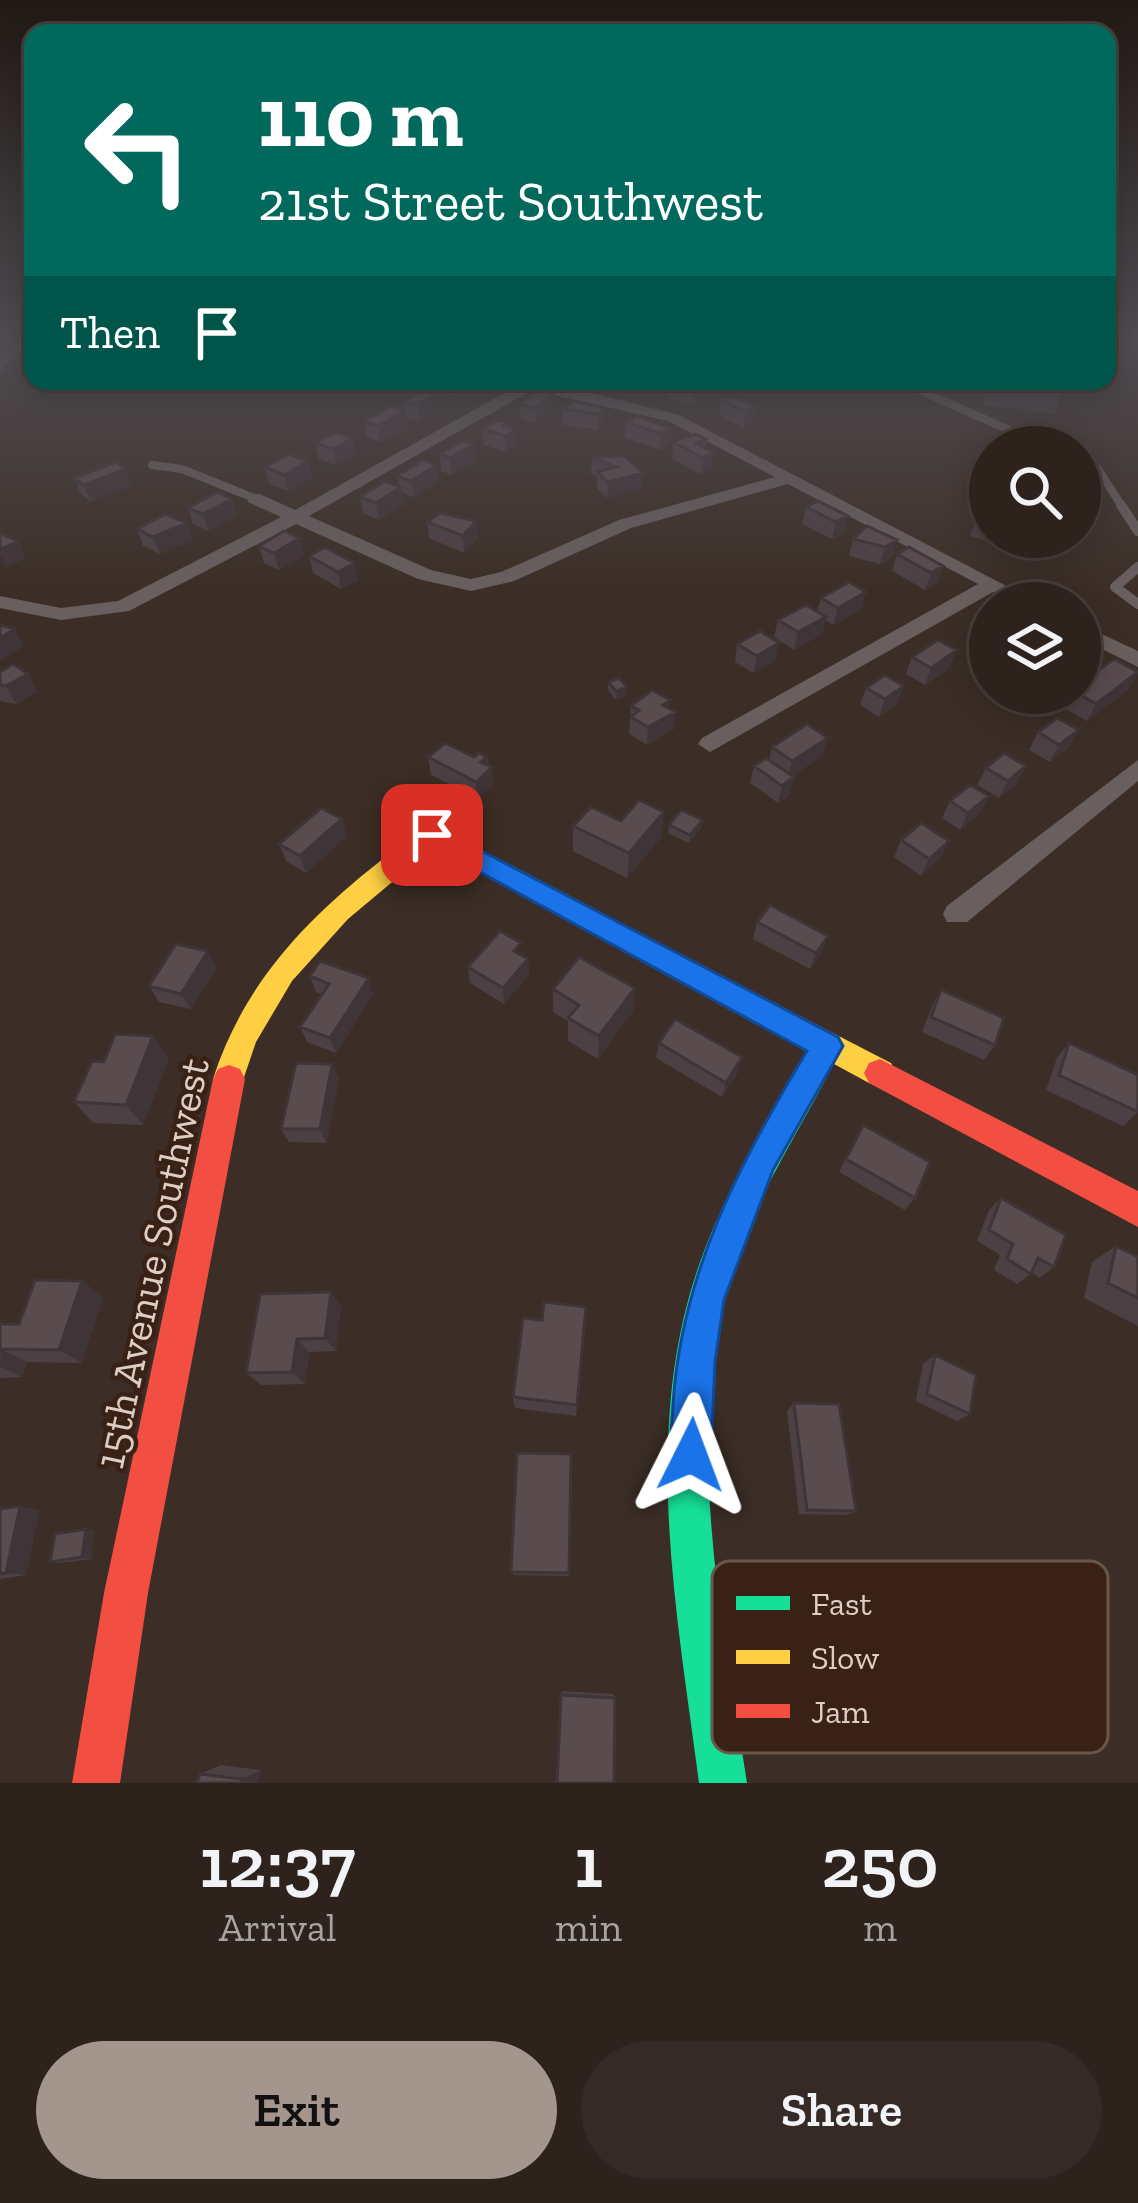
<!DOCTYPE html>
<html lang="en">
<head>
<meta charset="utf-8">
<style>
  :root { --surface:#2d221c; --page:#352a25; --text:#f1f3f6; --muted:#a7a4a3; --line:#483f3b; --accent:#a5968d }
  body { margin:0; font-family:"Zilla Slab",serif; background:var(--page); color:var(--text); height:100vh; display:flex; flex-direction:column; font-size:45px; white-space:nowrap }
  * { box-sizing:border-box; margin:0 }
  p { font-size:39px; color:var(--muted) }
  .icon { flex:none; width:66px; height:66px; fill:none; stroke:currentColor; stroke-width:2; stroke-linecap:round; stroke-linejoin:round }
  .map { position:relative; height:1783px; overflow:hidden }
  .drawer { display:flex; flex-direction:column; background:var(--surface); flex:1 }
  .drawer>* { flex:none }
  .hud { position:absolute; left:24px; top:24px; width:1092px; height:366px; border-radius:24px; box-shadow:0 6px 30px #0003,0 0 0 3px var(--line); background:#00695c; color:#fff; overflow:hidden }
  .fabs { position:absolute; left:969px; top:426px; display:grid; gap:24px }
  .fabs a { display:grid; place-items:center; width:132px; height:132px; border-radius:50%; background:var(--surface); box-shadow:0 6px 30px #0003,0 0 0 3px var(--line); font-size:60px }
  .pin { position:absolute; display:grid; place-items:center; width:102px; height:102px; color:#fff; margin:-51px; border-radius:24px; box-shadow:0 6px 18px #0006 }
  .me { position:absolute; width:132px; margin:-66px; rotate:3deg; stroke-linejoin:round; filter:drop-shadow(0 0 9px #0008) }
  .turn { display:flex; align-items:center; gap:42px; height:252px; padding:0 36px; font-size:54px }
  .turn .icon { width:156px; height:156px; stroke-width:2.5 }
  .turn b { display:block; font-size:84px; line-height:102px }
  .then { display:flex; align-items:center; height:114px; padding:0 36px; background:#0003; gap:24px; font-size:45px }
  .eta { display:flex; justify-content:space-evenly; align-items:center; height:204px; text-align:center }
  .eta b { font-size:72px; font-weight:600; line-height:84px }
  .button { display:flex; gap:24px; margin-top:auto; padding:24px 36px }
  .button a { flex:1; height:138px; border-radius:72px; background:var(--accent); color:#111; font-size:48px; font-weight:600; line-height:138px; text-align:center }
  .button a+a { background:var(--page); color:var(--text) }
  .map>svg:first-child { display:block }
</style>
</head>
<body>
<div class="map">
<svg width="1138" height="1783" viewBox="0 0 1138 1783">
  <rect width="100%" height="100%" fill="#3c2e26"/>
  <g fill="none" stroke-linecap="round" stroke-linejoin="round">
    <path stroke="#695f5f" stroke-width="8" d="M 0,366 L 9,355 L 33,345
      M 925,381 L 921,391 L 1048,447
      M 1080,461 L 1098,469 L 1123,508
      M 152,465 L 182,469 L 254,498"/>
    <path stroke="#695f5f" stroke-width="10" d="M 1121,505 L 1138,531
      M 1138,567 L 1115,587 L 1138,604"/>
    <path fill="#695f5f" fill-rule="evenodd" d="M 516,381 L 544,381 L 679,415 L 1039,603 L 1014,603 L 993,592 L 710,752 L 698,744 L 702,738 L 978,584 L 788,484 L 631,528 L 514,581 L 471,591 L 418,579 L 296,524 L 129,611 L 61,620 L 0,608 L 0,596 L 61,608 L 118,601 L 281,517 L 248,502 L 248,494 L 260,494 L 295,510 L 517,386 ZM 532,390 L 668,421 L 775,477 L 619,520 L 501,572 L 471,579 L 431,570 L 309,516 Z
      M 1080,624 L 1138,651 L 1138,667 L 1080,638 Z
      M 1138,760 L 1138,781 L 967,922 L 947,922 L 943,914 L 947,906 Z"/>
    <path fill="#16e098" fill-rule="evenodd" d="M 827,1032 L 838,1036 L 842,1046 C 808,1120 758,1188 734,1267 C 682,1436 721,1613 747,1783 L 699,1783 C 677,1612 641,1432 699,1265 C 727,1184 775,1111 816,1036 Z"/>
    <path fill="#ffcf43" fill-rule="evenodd" d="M 432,826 L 891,1063 L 896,1073 L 891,1083 L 880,1087 L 869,1083 L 434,847 L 348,919 L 292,981 L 256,1042 L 240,1089 L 229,1093 L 218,1089 L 213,1079 C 243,986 303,922 379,862 C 395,849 412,832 432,826 Z"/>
    <path fill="#f24e42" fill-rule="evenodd" d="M 880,1059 L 1138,1191 L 1138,1227 L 869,1083 L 864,1073 L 869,1063 Z
      M 229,1065 L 240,1069 L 245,1079 L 148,1593 L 120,1783 L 72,1783 L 104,1593 L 213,1079 L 218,1069 Z"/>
  </g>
  <path fill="#4d4044" d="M 442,381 L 473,381 L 474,388 L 459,397 L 443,391 Z
    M 611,381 L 642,381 L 634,387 Z
    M 694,381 L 701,399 L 693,405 L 668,398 L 670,382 Z
    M 985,381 L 1066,381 L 1054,413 L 983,405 Z
    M 554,394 L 554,410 L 536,423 L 521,419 L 520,404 Z
    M 435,395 L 437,411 L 419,421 L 406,417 L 404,401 Z
    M 721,400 L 756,407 L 753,422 L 743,427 L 719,416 Z
    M 605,408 L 604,424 L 598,430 L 563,425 L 563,409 Z
    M 405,411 L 407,427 L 380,442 L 366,437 L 364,421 Z
    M 626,422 L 671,428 L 670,444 L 660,450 L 625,438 Z
    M 508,423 L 516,446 L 506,452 L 484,445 L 483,429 Z
    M 706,439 L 705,448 L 712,469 L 701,474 L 672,459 L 673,442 Z
    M 315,443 L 356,454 L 336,465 L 319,459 Z
    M 474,444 L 475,461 L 452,475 L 441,471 L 440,454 Z
    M 624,456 L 642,489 L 607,498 L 597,488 L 597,476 L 591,474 L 592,457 Z
    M 437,465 L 438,482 L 414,497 L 402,493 L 404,504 L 379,520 L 363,513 L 360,497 L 399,486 L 397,476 Z
    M 265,467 L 312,478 L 288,491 L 269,484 Z
    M 74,478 L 133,485 L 91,502 L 81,494 Z
    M 818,501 L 844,533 L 832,539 L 802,524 L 806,507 Z
    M 188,508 L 237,515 L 208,531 L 193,524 Z
    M 990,508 L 990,537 L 1008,537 L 1002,546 L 970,536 L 976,519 Z
    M 427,522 L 478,538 L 464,553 L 429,538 Z
    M 137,529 L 193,540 L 160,554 L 143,546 Z
    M 300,538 L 304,555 L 279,570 L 264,563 L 259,546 Z
    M 853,539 L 897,540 L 892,557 L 880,564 L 849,556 Z
    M 897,554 L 943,566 L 937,583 L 925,590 L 892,571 Z
    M 309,556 L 358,580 L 341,589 L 313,573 Z
    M 821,598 L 861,609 L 833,625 L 825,620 L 822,634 L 794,650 L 774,637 L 778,620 L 817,612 Z
    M 737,644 L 775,660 L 753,673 L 735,662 Z
    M 912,657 L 950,668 L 925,685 L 906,674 Z
    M 0,672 L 38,691 L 16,704 L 0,701 Z
    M 608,682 L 627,687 L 626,696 L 616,700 L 608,690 Z
    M 866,688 L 898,703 L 879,717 L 860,705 Z
    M 1129,689 L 1087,721 L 1062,707 L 1069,693 Z
    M 670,700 L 669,708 L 674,729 L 647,745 L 629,734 L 631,706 Z
    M 1038,732 L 1069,747 L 1050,762 L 1029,750 Z
    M 772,747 L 823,755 L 792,776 L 794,777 L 789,795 L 778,803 L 750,783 L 754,766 L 769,760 Z
    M 428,757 L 487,757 L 494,784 L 478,799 L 431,775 Z
    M 1026,766 L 1017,783 L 999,798 L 977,785 L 986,768 Z
    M 989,796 L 980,813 L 960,830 L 942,818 L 950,801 Z
    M 703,820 L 701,828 L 689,843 L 668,833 L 669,825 Z
    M 621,821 L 661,837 L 627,878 L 573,851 L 573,826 Z
    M 347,836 L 306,873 L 286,861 L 279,844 Z
    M 901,840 L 941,858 L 921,876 L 894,857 Z
    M 757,922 L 822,952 L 810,969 L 753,939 Z
    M 522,955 L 528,959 L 529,975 L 504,1004 L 470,983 L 468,967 Z
    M 217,967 L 191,1009 L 159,1002 L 149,986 Z
    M 310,976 L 373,994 L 336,1053 L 307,1042 L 300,1027 L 322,994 L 316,992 Z
    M 635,988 L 633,1011 L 598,1059 L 568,1041 L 568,1021 L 553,1012 L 553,989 Z
    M 941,990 L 995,1045 L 984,1060 L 922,1032 L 932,1006 Z
    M 659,1043 L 738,1072 L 722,1097 L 656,1058 Z
    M 1069,1043 L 1138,1112 L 1123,1126 L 1046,1090 L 1057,1058 Z
    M 169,1058 L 143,1125 L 93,1123 L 74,1102 Z
    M 339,1078 L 326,1143 L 289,1142 L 281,1129 Z
    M 863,1125 L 915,1198 L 905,1210 L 839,1172 Z
    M 1001,1198 L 1054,1267 L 1040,1278 L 1032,1273 L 1017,1284 L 994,1270 L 1000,1255 L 977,1241 L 989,1210 Z
    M 1116,1246 L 1138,1257 L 1138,1326 L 1084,1298 L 1092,1262 Z
    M 103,1296 L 82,1363 L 27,1362 L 22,1377 L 0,1378 L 0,1324 L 19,1324 Z
    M 341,1307 L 336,1351 L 309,1352 L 305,1384 L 261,1385 L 246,1373 Z
    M 586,1307 L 576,1416 L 515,1408 L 513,1397 Z
    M 935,1355 L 970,1414 L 957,1421 L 916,1401 L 923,1364 Z
    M 794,1403 L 856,1511 L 846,1515 L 799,1514 L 787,1411 Z
    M 571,1454 L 569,1576 L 514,1575 L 511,1572 Z
    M 0,1509 L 39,1510 L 26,1575 L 0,1579 Z
    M 94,1531 L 91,1559 L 59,1563 L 50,1562 Z
    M 562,1691 L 613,1694 L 615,1698 L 557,1783 Z
    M 221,1765 L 261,1770 L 258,1783 L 200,1774 Z"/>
  <path fill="#3f3437" d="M 457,381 L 473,381 L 474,388 L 459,397 Z
    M 702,384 L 701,399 L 693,405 L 694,389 Z
    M 554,394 L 554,410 L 536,423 L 535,408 Z
    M 435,395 L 437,411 L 419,421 L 417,405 Z
    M 756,407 L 753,422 L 743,427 L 746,411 Z
    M 605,408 L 604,424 L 598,430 L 598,414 Z
    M 405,411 L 407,427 L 380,442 L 378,426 Z
    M 508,423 L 509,434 L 515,430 L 516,446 L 506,452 L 504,426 Z
    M 671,428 L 670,444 L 660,450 L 661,434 Z
    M 353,438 L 356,454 L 336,465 L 333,449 Z
    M 474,444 L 475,461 L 452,475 L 450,458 Z
    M 714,453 L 712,469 L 701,474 L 703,458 Z
    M 308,461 L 312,478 L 288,491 L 284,475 Z
    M 437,465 L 438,482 L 414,497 L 411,481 Z
    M 126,469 L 133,485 L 91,502 L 84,485 Z
    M 643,473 L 642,489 L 607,498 L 608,482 Z
    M 401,487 L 404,504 L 379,520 L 376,503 Z
    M 232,499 L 237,515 L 208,531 L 203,514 Z
    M 848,516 L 844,533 L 832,539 L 836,522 Z
    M 476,521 L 478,538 L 464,553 L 463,536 Z
    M 187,523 L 193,540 L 160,554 L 153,537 Z
    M 300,538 L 304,555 L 279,570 L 274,553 Z
    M 897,540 L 892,557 L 880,564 L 885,547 Z
    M 18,541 L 26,557 L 7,568 L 0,555 L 0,550 Z
    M 354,563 L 358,580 L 341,589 L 338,572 Z
    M 943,566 L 937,583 L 925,590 L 931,573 Z
    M 866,592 L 861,609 L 833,625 L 838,608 Z
    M 826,617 L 822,634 L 794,650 L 798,632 Z
    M 15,629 L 24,646 L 0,661 L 0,638 Z
    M 779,643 L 775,660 L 753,673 L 757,656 Z
    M 957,650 L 950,668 L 925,685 L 931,668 Z
    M 1138,672 L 1129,689 L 1087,721 L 1096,704 Z
    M 28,674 L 38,691 L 16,704 L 6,686 Z
    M 904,686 L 898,703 L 879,717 L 885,699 Z
    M 627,687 L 626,696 L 616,700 L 616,691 Z
    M 670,700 L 668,716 L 676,712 L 674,729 L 647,745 L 648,727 L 663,705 Z
    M 1079,730 L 1069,747 L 1050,762 L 1059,745 Z
    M 828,738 L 823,755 L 788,778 L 792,761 Z
    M 487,757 L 488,771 L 492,767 L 494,784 L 478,799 L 476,782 L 481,762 Z
    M 1026,766 L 1017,783 L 999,798 L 1008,781 Z
    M 794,777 L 789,795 L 778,803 L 782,786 Z
    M 989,796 L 980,813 L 960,830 L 968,813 Z
    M 664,812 L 661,837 L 627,878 L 629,853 Z
    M 342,819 L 347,836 L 306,873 L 300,856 Z
    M 703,820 L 701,828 L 689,843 L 690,835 Z
    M 949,841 L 941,858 L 921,876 L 929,859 Z
    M 828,936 L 822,952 L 810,969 L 816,953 Z
    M 208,951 L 217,967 L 191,1009 L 181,994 Z
    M 528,959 L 529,975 L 504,1004 L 503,988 Z
    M 369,978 L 373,994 L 336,1053 L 330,1038 Z
    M 635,988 L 633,1011 L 598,1059 L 599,1036 Z
    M 153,1036 L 169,1058 L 143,1125 L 126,1105 Z
    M 742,1057 L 738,1072 L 722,1097 L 726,1083 Z
    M 332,1064 L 339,1078 L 326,1143 L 320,1129 Z
    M 82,1281 L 103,1296 L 82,1363 L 59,1350 Z
    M 331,1292 L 341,1307 L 336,1351 L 325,1338 Z
    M 297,1339 L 309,1352 L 305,1384 L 292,1372 Z
    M 1,1349 L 27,1362 L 22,1377 L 0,1367 Z
    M 20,1506 L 39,1510 L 26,1575 L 6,1573 Z
    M 86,1529 L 94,1531 L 91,1559 L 82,1557 Z
    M 261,1770 L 258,1783 L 241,1783 L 242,1779 Z"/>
  <path fill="#5a4b4f" stroke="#3f3437" stroke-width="3" d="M 671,381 L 694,381 L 702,384 L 694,389 L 670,382 Z
    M 539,390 L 554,394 L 535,408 L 520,404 Z
    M 422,391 L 435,395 L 417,405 L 404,401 Z
    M 731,396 L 756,407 L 746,411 L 721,400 Z
    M 573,401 L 605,408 L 598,414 L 563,409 Z
    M 391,406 L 405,411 L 378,426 L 364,421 Z
    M 636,416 L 671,428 L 661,434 L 626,422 Z
    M 497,420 L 508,423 L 504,426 L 515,430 L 506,436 L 483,429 Z
    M 336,432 L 353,438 L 333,449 L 315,443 Z
    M 695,434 L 706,439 L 696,443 L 714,453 L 703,458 L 673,442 Z
    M 463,441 L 474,444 L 450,458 L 440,454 Z
    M 289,454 L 308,461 L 284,475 L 265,467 Z
    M 624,456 L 643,473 L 608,482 L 597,472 L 616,467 L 592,457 Z
    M 423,460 L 437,465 L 411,481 L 397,476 Z
    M 116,462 L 126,469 L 84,485 L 74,478 Z
    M 385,481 L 401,487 L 376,503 L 360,497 Z
    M 217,492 L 232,499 L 203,514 L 188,508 Z
    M 818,501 L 848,516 L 836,522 L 806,507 Z
    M 985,507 L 990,508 L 990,524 L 976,519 Z
    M 440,513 L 476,521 L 463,536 L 427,522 Z
    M 165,514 L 187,523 L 153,537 L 137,529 Z
    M 867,526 L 897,540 L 885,547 L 853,539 Z
    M 284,531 L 300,538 L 274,553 L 259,546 Z
    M 0,533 L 18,541 L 0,550 Z
    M 325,547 L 354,563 L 338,572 L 309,556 Z
    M 909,547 L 943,566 L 931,573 L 897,554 Z
    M 849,582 L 866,592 L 838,608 L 821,598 Z
    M 806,605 L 826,617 L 798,632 L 778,620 Z
    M 0,625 L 15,629 L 0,638 Z
    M 760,631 L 779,643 L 757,656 L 737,644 Z
    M 938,640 L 957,650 L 931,668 L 912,657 Z
    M 1114,659 L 1138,672 L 1096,704 L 1077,693 L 1080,693 L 1080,683 Z
    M 13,664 L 28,674 L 6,686 L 0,685 L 0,672 Z
    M 885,675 L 904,686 L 885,699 L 866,688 Z
    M 619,678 L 627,687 L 616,691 L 608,682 Z
    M 652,690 L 670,700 L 663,705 L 676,712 L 648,727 L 631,717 L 639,710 L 631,706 Z
    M 1057,718 L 1079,730 L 1059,745 L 1038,732 Z
    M 807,724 L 828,738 L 792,761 L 772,747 Z
    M 445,743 L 474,757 L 479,753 L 487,757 L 481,762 L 492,767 L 476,782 L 428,757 Z
    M 1004,753 L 1026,766 L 1008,781 L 986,768 Z
    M 766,758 L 794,777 L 782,786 L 754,766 Z
    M 970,785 L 989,796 L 968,813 L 950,801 Z
    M 639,800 L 664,812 L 629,853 L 573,826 L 591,807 L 621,821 Z
    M 321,808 L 342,819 L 300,856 L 279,844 Z
    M 681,810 L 703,820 L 690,835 L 669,825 Z
    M 921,823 L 949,841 L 929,859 L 901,840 Z
    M 770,905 L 828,936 L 816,953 L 757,922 Z
    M 500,931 L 521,943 L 514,951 L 528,959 L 503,988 L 468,967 Z
    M 176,944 L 208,951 L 181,994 L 149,986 Z
    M 579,957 L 635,988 L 599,1036 L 568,1018 L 579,1005 L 553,989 Z
    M 320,961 L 369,978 L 330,1038 L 300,1027 L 329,984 L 310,976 Z
    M 941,990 L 1004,1018 L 995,1045 L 931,1017 Z
    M 675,1019 L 742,1057 L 726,1083 L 659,1043 Z
    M 115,1034 L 153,1036 L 126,1105 L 74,1102 L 92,1061 L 104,1062 Z
    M 1069,1043 L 1138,1075 L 1138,1112 L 1059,1075 Z
    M 296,1063 L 332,1064 L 320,1129 L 281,1129 Z
    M 863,1125 L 930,1162 L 915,1198 L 846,1159 Z
    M 1001,1198 L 1066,1235 L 1054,1267 L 1038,1258 L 1031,1274 L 1007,1259 L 1013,1244 L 989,1230 Z
    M 1116,1246 L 1138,1257 L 1138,1298 L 1108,1283 Z
    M 35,1280 L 82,1281 L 59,1350 L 1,1349 L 0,1352 L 0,1324 L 19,1324 Z
    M 331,1292 L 325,1338 L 297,1339 L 292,1372 L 246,1373 L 260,1294 Z
    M 544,1302 L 586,1307 L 577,1405 L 513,1397 L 523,1318 L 542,1320 Z
    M 935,1355 L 976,1375 L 970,1414 L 927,1394 Z
    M 794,1403 L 839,1404 L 856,1511 L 807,1510 Z
    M 517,1453 L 571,1454 L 569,1573 L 511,1572 Z
    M 20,1506 L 6,1573 L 0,1574 L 0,1509 Z
    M 86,1529 L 82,1557 L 50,1562 L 55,1534 Z
    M 561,1695 L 615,1698 L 614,1783 L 557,1783 Z
    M 200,1774 L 242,1779 L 241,1783 L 197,1783 Z"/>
  <linearGradient id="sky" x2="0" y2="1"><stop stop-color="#211915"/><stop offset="0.58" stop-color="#504c52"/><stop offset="1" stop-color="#504c52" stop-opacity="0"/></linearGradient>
  <rect width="1138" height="592" fill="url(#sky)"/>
  <path fill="#1a73e8" stroke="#114b97" stroke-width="3" d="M 432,825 L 838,1037 L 843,1046 L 773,1170 L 724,1300 L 715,1362 L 711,1455 L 705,1469 L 691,1475 L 676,1469 C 668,1449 672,1427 673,1405 C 681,1274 740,1162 807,1051 L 423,841 L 423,828 Z"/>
  <g text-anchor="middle" stroke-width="9" stroke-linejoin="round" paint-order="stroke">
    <g font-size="42" fill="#ddcec5" stroke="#392215">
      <text transform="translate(151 1263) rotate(-78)" y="15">15th Avenue Southwest</text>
    </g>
  </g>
  <rect x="712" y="1561" width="396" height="192" rx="18" fill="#392215" stroke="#6a564a" stroke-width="3"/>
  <rect x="736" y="1596" width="54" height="14" fill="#16e098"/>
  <rect x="736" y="1650" width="54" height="14" fill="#ffcf43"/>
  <rect x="736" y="1704" width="54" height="14" fill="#f24e42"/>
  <g font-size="33" fill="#ddcec5">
    <text x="811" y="1615">Fast</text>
    <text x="811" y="1669">Slow</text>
    <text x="811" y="1723">Jam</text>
  </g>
</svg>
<div class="fabs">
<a><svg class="icon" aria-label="search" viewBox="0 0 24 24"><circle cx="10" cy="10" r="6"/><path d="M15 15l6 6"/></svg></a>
<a><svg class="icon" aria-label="layers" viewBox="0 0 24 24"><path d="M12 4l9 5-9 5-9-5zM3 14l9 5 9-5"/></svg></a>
</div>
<div class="pin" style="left:432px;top:835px;background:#d93025"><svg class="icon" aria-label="arrive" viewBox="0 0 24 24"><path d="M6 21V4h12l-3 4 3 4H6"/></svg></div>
<svg class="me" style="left:691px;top:1455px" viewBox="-20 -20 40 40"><path d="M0-17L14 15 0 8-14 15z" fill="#1a73e8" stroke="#fff" stroke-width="4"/></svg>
<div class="hud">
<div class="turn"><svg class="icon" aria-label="left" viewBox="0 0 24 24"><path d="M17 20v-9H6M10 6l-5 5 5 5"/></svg><div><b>110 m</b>21st Street Southwest</div></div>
<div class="then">Then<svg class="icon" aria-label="arrive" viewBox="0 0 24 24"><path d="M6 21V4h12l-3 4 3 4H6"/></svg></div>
</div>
</div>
<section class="drawer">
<div class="eta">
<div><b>12:37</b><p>Arrival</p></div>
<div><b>1</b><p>min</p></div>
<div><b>250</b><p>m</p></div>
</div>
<div class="button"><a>Exit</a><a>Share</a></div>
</section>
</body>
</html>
